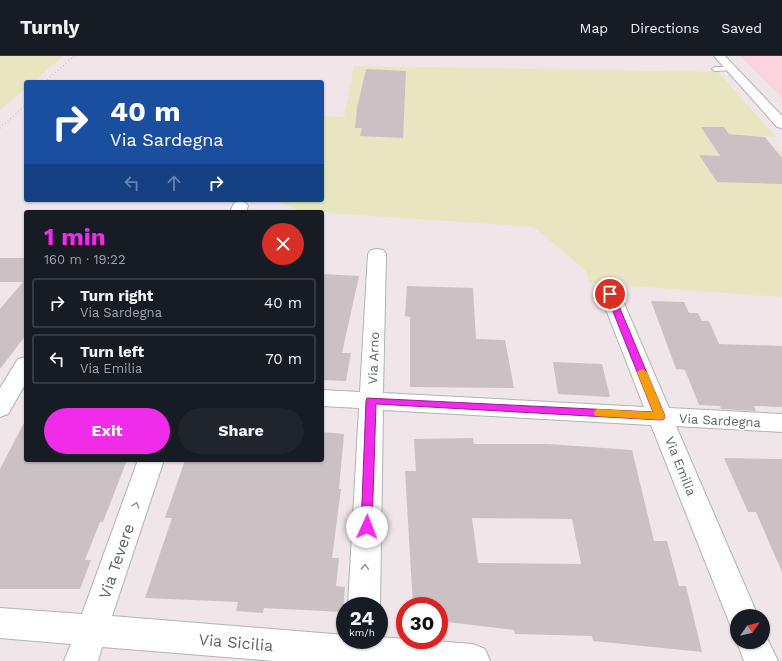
<!DOCTYPE html>
<html lang="en">
<head>
<meta charset="utf-8">
<style>
  :root { --surface:#171b24; --page:#20242c; --text:#f1f3f6; --muted:#9ea1a6; --line:#363941; --accent:#f02be9 }
  body { margin:0; font-family:"Work Sans",sans-serif; background:var(--page); color:var(--text); height:100vh; display:flex; flex-direction:column; font-size:15px; white-space:nowrap }
  * { box-sizing:border-box; margin:0 }
  p { font-size:13px; color:var(--muted) }
  .icon { flex:none; width:22px; height:22px; fill:none; stroke:currentColor; stroke-width:2; stroke-linecap:round; stroke-linejoin:round }
  .map { position:relative; flex:1; overflow:hidden }
  .drawer { position:absolute; left:24px; top:154px; width:300px; height:252px; display:flex; flex-direction:column; background:var(--surface); border-radius:4px; box-shadow:0 1px 3px #0004 }
  .drawer>* { flex:none }
  .hud { position:absolute; left:24px; top:24px; width:300px; height:122px; border-radius:4px; box-shadow:0 1px 3px #0004; background:#1a4fa0; color:#fff; overflow:hidden }
  .needle { width:26px; rotate:56deg }
  .fabs { position:absolute; left:730px; top:553px; display:grid; gap:8px }
  .fabs a { display:grid; place-items:center; width:40px; height:40px; border-radius:50%; background:var(--surface); box-shadow:0 1px 3px #0004; font-size:20px }
  .speed { position:absolute; left:336px; top:541px; display:flex; gap:8px; font-size:20px; font-weight:700; text-align:center }
  .speed>* { display:grid; place-content:center; width:52px; height:52px; border-radius:50%; background:var(--surface); box-shadow:0 1px 3px #0004; line-height:1 }
  .speed small { font-size:10px; font-weight:400 }
  .speed .limit { border:6px solid #d22; background:#fff; color:#111 }
  .pin { position:absolute; display:grid; place-items:center; width:34px; height:34px; color:#fff; margin:-17px; border:2px solid #fff; border-radius:50%; box-shadow:0 1px 4px #0007 }
  .me { position:absolute; width:44px; margin:-22px; rotate:2deg; stroke-linejoin:round; filter:drop-shadow(0 0 3px #0008) }
  .turn { display:flex; align-items:center; gap:14px; height:84px; padding:0 20px; font-size:18px }
  .turn .icon { width:52px; height:52px; stroke-width:2.5 }
  .turn b { display:block; font-size:28px; line-height:34px }
  .lanes { display:flex; align-items:center; height:38px; padding:0 20px; background:#0003; justify-content:center; gap:20px; direction:ltr }
  .lanes .off { opacity:.35 }
  .round { display:grid; place-items:center; flex:none; width:42px; height:42px; border-radius:21px; background:var(--page) }
  .head { display:flex; align-items:center; justify-content:space-between; height:68px; padding:0 20px }
  h1 { font-size:24px; font-weight:700; line-height:30px; color:var(--accent) }
  .primary-button { display:flex; gap:8px; margin-top:auto; padding:8px 20px }
  .primary-button a { flex:1; height:46px; border-radius:24px; background:var(--accent); color:#fff; font-size:16px; font-weight:700; line-height:46px; text-align:center }
  .primary-button a+a { background:var(--page); color:var(--text) }
  ul { padding:0; list-style:none }
  li { display:flex; align-items:center; gap:12px; height:50px; margin:0 8px 6px; padding:0 12px; border:2px solid var(--line); border-radius:4px }
  li div { flex:1 }
  li b { display:block; font-size:15px }
  li em { font-style:normal }
  header { display:flex; align-items:center; gap:24px; box-sizing:border-box; height:56px; padding:0 20px; background:var(--surface); border-bottom:1px solid var(--line) }
  header strong { font-size:19px }
  nav { display:flex; gap:22px; margin-inline-start:auto; font-size:14px }
  .map>svg:first-child { display:block }
</style>
</head>
<body>
<header>
<strong>Turnly</strong>
<nav><a>Map</a><a>Directions</a><a>Saved</a></nav>
</header>
<div class="map">
<svg width="782" height="605" viewBox="0 0 782 605">
  <rect width="100%" height="100%" fill="#f0e5e8"/>
  <path fill="#e8e6c1" d="M 0,0 L 63,0 L 33,26 L 26,26 L 26,32 L 0,54 Z
    M 354,10 L 718,16 L 776,81 L 729,78 L 727,76 L 721,75 L 718,71 L 701,71 L 718,97 L 776,94 L 782,96 L 782,241 L 590,227 L 586,215 L 534,171 L 300,155 L 277,144 L 322,144 L 322,60 L 344,61 Z"/>
  <path fill="#fcd4df" d="M 740,0 L 782,0 L 782,42 Z"/>
  <path fill="#cbc1c4" fill-rule="evenodd" d="M 366,13 L 406,15 L 403,82 L 360,80 L 362,72 L 355,72 L 357,52 Z
    M 701,71 L 724,71 L 729,78 L 765,81 L 782,102 L 782,128 L 717,126 L 699,99 L 720,100 Z
    M 0,202 L 26,202 L 26,279 L 0,313 L 0,253 L 23,226 L 0,226 Z
    M 322,218 L 359,220 L 342,297 L 351,297 L 346,325 L 322,324 Z
    M 407,230 L 473,232 L 476,283 L 505,284 L 514,332 L 410,331 L 410,261 L 405,260 Z
    M 651,245 L 684,246 L 689,257 L 698,257 L 702,265 L 709,265 L 719,288 L 782,290 L 782,351 L 754,350 L 756,355 L 721,353 L 720,350 L 699,349 L 685,314 L 676,313 Z
    M 553,306 L 602,308 L 610,341 L 558,338 Z
    M 26,363 L 26,404 L 127,404 L 103,466 L 100,466 L 85,504 L 91,504 L 80,533 L 0,533 L 0,413 Z
    M 322,376 L 344,378 L 339,433 L 341,433 L 332,502 L 339,502 L 336,530 L 345,531 L 343,556 L 264,552 L 263,557 L 236,555 L 238,546 L 145,542 L 172,462 L 165,462 L 185,404 L 322,404 Z
    M 473,382 L 474,388 L 548,388 L 632,394 L 654,485 L 667,485 L 679,530 L 686,530 L 702,596 L 593,585 L 592,580 L 515,578 L 514,574 L 439,565 L 439,550 L 413,550 L 405,415 L 416,415 L 414,383 ZM 472,462 L 572,463 L 581,508 L 478,507 Z
    M 724,402 L 782,403 L 782,516 L 756,456 L 748,456 Z"/>
  <g fill="none" stroke-linecap="round" stroke-linejoin="round">
    <g stroke="#aeb5b3" stroke-width="2">
      <path id="service" d="M 731,11 L 734,13 L 733,14 L 715,15 L 712,13 L 715,11 Z"/>
    </g>
    <g stroke="#aeb5b3" stroke-width="2">
      <path id="minor" d="M 240,145 L 246,147 L 248,150 L 246,156 L 230,156 L 234,147 Z
        M 377,193 L 383,194 L 386,198 L 383,337 L 644,351 L 600,238 L 603,234 L 610,232 L 617,234 L 620,238 L 669,352 L 782,358 L 782,376 L 676,370 L 758,560 L 737,560 L 737,573 L 731,571 L 651,369 L 383,354 L 380,550 L 348,550 L 359,352 L 322,350 L 322,334 L 360,336 L 368,198 L 371,194 Z
        M 26,301 L 26,327 L 8,358 L 0,361 L 0,332 L 18,303 Z
        M 138,404 L 164,404 L 112,560 L 345,579 L 345,584 L 379,584 L 379,581 L 473,588 L 485,593 L 490,605 L 274,605 L 102,591 L 98,605 L 64,605 L 71,588 L 0,582 L 0,552 L 82,558 Z
        M 763,574 L 778,605 L 744,605 L 737,586 L 763,586 Z"/>
    </g>
    <g stroke="#aeb5b3" stroke-width="2">
      <path id="tertiary" d="M 714,0 L 725,0 L 782,60 L 782,72 L 777,71 Z"/>
    </g>
    <use href="#service" fill="#fff" fill-rule="evenodd"/>
    <use href="#minor" fill="#fff" fill-rule="evenodd"/>
    <use href="#tertiary" fill="#fff" fill-rule="evenodd"/>
    <path stroke="#b0b2b1" stroke-width="1.5" stroke-dasharray="0.5 3" stroke-linecap="butt" d="M 45,26 L 74,0
      M 0,72 L 26,49"/>
  </g>
  <defs><path id="oneway-chevron" d="M-2-3.5L2.5 0L-2 3.5" fill="none" stroke-width="1.6" stroke-linecap="round" stroke-linejoin="round"/></defs>
  <g stroke="#969c99">
    <use href="#oneway-chevron" transform="translate(136 449) rotate(-71)"/>
    <use href="#oneway-chevron" transform="translate(365 511) rotate(-88)"/>
  </g>
  <path fill="#f02be9" stroke="#9c1c97" d="M 607,236 L 610,236 L 614,238 L 665,360 L 664,363 L 660,364 L 376,348 L 372,471 L 371,475 L 367,476 L 362,475 L 361,471 L 366,345 L 367,342 L 653,356 L 606,238 Z"/>
  <path fill="#f59e0b" d="M 642,313 L 647,316 L 665,360 L 664,363 L 660,364 L 595,360 L 594,357 L 595,354 L 598,353 L 653,356 L 637,316 Z"/>
  <g text-anchor="middle" stroke-width="3" stroke-linejoin="round" paint-order="stroke">
    <g font-size="13" fill="#5d6662" stroke="#fff">
      <text transform="translate(373 302) rotate(-88)" y="5">Via Arno</text>
      <text transform="translate(720 364) rotate(3)" y="5">Via Sardegna</text>
      <text transform="translate(681 410) rotate(68)" y="5">Via Emilia</text>
    </g>
    <g font-size="16" fill="#5d6662" stroke="#fff">
      <text transform="translate(116 505) rotate(-71)" y="6">Via Tevere</text>
      <text transform="translate(236 586) rotate(5)" y="6">Via Sicilia</text>
    </g>
  </g>
</svg>
<div class="fabs">
<a><svg class="needle" viewBox="-14 -14 28 28"><path d="M0-13l5 13h-10z" fill="#e53935"/><path d="M0 13l5-13h-10z" fill="#9ea1a6"/></svg></a>
</div>
<div class="speed"><div>24<small>km/h</small></div><div class="limit">30</div></div>
<div class="pin" style="left:610px;top:238px;background:#d93025"><svg class="icon" aria-label="arrive" viewBox="0 0 24 24"><path d="M6 21V4h12l-3 4 3 4H6"/></svg></div>
<svg class="me" style="left:367px;top:471px" viewBox="-20 -20 40 40"><circle r="19" fill="#fff"/><path d="M0-13L10 11 0 6-10 11z" fill="#f02be9"/></svg>
<div class="hud">
<div class="turn"><svg class="icon" aria-label="right" viewBox="0 0 24 24"><path d="M7 20v-9h11M14 6l5 5-5 5"/></svg><div><b>40 m</b>Via Sardegna</div></div>
<div class="lanes"><svg class="icon off" aria-label="left" viewBox="0 0 24 24"><path d="M17 20v-9H6M10 6l-5 5 5 5"/></svg><svg class="icon off" aria-label="ahead" viewBox="0 0 24 24"><path d="M12 20V5M6 11l6-6 6 6"/></svg><svg class="icon" aria-label="right" viewBox="0 0 24 24"><path d="M7 20v-9h11M14 6l5 5-5 5"/></svg></div>
</div>
<section class="drawer">
<div class="head"><div><h1>1 min</h1><p>160 m · 19:22</p></div><a class="round" style="background:#d93025;color:#fff"><svg class="icon" aria-label="close" viewBox="0 0 24 24"><path d="M6 6l12 12M18 6L6 18"/></svg></a></div>
<ul>
<li><svg class="icon" aria-label="right" viewBox="0 0 24 24"><path d="M7 20v-9h11M14 6l5 5-5 5"/></svg><div><b>Turn right</b><p>Via Sardegna</p></div><em>40 m</em></li>
<li><svg class="icon" aria-label="left" viewBox="0 0 24 24"><path d="M17 20v-9H6M10 6l-5 5 5 5"/></svg><div><b>Turn left</b><p>Via Emilia</p></div><em>70 m</em></li>
</ul>
<div class="primary-button"><a>Exit</a><a>Share</a></div>
</section>
</div>
</body>
</html>
